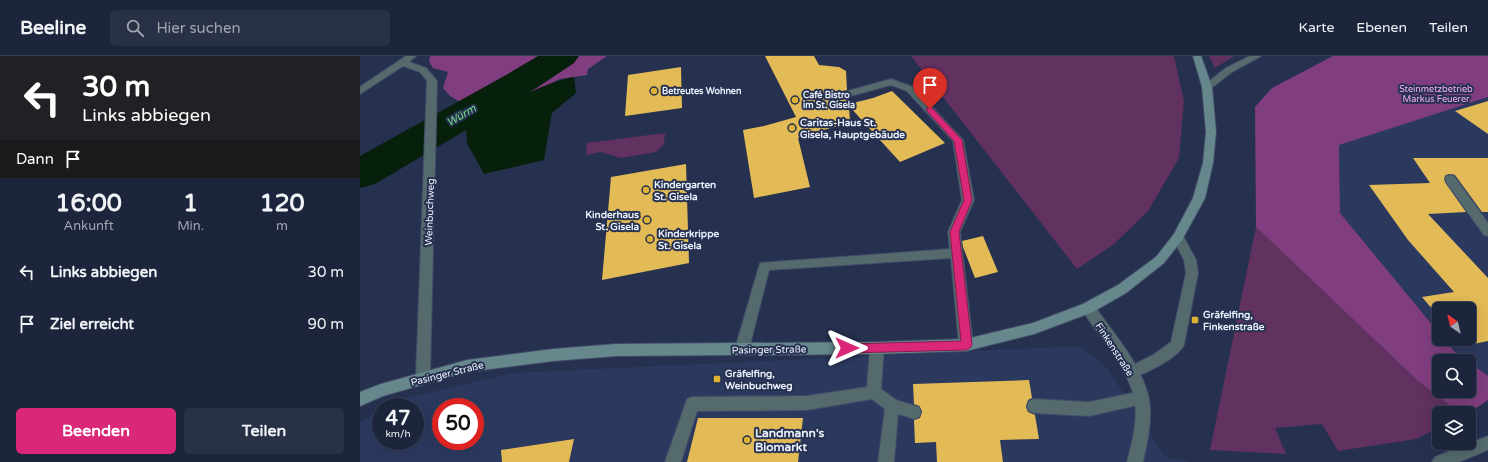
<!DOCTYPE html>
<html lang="de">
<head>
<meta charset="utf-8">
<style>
  :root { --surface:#1c253c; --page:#293147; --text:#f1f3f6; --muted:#a0a5af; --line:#3a4256; --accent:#db2777 }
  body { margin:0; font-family:"Varela Round",sans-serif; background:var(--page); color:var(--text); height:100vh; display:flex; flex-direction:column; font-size:15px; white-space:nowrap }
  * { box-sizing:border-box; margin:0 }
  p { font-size:13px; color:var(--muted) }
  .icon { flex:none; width:22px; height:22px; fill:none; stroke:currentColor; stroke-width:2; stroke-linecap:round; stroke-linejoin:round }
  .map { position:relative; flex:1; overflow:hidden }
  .details { display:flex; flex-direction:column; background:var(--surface); width:360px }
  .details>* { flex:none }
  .guide { background:#202124; color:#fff; overflow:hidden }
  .needle { width:26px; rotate:326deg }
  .tools { position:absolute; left:1072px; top:246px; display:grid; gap:8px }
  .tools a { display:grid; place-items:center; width:44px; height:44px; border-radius:6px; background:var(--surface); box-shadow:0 4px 16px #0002,0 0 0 1px var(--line); font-size:20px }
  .speed { position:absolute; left:12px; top:342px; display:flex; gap:8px; font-size:20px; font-weight:700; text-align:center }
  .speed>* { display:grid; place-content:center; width:52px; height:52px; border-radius:50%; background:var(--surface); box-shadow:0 4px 16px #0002,0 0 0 1px var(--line); line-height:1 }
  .speed small { font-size:10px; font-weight:400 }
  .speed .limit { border:6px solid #d22; background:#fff; color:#111 }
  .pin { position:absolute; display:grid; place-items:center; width:34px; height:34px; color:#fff; margin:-41px -17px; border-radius:50% 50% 50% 0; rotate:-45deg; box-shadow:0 0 4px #0007 }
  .pin .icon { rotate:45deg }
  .me { position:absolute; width:44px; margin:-22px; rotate:90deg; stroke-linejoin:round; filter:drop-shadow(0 0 3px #0008) }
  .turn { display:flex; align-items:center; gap:14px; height:84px; padding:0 16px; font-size:18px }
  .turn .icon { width:52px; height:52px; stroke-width:2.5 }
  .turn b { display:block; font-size:28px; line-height:34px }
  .then { display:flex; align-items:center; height:38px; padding:0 16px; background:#0003; gap:8px; font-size:15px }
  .eta { display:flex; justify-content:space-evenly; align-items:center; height:68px; text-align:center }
  .eta b { font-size:24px; font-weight:700; line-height:28px }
  .action { display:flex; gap:8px; margin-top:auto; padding:8px 16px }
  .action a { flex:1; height:46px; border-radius:6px; background:var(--accent); color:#fff; font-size:16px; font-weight:700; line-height:46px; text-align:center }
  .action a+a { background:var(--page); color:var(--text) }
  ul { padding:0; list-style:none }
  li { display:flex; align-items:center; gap:12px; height:52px; padding:0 16px }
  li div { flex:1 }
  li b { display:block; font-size:15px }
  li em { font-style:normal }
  header { display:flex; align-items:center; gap:24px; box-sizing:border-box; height:56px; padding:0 20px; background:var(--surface); border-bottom:1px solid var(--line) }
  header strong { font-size:19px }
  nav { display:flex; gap:22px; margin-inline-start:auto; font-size:14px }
  .search { width:280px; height:36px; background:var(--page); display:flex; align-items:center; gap:10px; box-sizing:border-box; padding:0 14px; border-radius:6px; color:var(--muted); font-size:15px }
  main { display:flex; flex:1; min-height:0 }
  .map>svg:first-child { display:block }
</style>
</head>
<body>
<header>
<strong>Beeline</strong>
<div class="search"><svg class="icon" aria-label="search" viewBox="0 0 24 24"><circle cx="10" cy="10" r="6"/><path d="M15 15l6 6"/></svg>Hier suchen</div>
<nav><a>Karte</a><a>Ebenen</a><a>Teilen</a></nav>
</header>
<main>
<section class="details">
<div class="guide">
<div class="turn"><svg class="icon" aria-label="left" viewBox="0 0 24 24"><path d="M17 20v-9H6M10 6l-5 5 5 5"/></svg><div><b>30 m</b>Links abbiegen</div></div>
<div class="then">Dann<svg class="icon" aria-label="arrive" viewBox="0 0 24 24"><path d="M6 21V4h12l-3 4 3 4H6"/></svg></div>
</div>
<div class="eta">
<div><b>16:00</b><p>Ankunft</p></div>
<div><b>1</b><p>Min.</p></div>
<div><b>120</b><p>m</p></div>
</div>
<ul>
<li><svg class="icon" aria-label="left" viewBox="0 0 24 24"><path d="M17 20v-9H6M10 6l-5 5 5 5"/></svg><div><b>Links abbiegen</b></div><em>30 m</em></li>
<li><svg class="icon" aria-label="arrive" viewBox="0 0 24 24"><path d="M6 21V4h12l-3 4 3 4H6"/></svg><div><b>Ziel erreicht</b></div><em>90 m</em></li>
</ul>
<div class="action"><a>Beenden</a><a>Teilen</a></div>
</section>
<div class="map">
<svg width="1128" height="406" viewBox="0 0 1128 406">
  <rect width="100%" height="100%" fill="#263150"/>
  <path fill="#2c395f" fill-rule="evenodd" d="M 1128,41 L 1128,320 L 1094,295 L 1084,283 L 1109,283 L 1109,253 L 1079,253 L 1079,277 L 980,157 L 979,88 Z
    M 720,290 L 747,312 L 805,401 L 829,406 L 0,406 L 0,366 L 21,354 L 21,385 L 55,385 L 55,351 L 26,351 L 38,344 L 153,317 ZM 81,351 L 115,351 L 115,385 L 81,385 Z"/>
  <path fill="#613160" d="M 551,0 L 814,0 L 824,45 L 819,102 L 788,155 L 754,188 L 717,213 Z
    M 849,0 L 874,0 L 855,12 Z
    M 305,77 L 304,88 L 296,96 L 261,102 L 241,96 L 226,99 L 227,87 Z
    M 896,171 L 1058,325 L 1100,357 L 1079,357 L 1079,372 L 1056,383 L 978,395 L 962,368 L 915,372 L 926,398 L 850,394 Z"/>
  <path fill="#803e80" d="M 70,0 L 195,0 L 119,48 L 107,50 L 90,40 L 83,32 L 88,16 L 73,12 L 69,5 Z
    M 207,0 L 247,0 L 228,13 L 227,19 L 200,23 L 163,40 L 106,72 L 102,64 Z
    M 973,0 L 1128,0 L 1128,41 L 979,89 L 980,157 L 1079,277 L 1079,283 L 1084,283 L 1094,295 L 1108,305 L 1079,305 L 1079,335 L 1109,335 L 1109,306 L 1128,320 L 1128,344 L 1109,357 L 1100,357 L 1058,325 L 896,171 L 895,51 L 912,32 Z"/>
  <path fill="#06200b" d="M 214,21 L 216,37 L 192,57 L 184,104 L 124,118 L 107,87 L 106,72 C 140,53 176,28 214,21 Z"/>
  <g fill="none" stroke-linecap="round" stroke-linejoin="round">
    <path fill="#06200b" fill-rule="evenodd" d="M 178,0 L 219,0 L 214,7 L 172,35 L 15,128 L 0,132 L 0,100 L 146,19 Z"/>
  </g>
  <path fill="#e2ba56" d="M 405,0 L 454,0 L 459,9 L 479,11 L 486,15 L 487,34 L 483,35 L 481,38 L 488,42 L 489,48 L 513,42 L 532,35 L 585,87 L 540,106 L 489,50 L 490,66 L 438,82 L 450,131 L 394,142 L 383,74 L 404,70 L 436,61 Z
    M 321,11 L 322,52 L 265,60 L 268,19 Z
    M 1128,45 L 1128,78 L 1095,55 Z
    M 1053,102 L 1128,102 L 1128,156 L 1122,156 L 1095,119 L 1090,118 L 1085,120 L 1085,126 L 1106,156 L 1068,158 L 1128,222 L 1128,285 L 1104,290 L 1098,283 L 1109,283 L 1109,253 L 1079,253 L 1079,261 L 1062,241 L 1094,236 L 1048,184 L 1009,129 L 1070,127 Z
    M 326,108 L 329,207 L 242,224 L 251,121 Z
    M 623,180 L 638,216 L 615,222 L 603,191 L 602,185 Z
    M 669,324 L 672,342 L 668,344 L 666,351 L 668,356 L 675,359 L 679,383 L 640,384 L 643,406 L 577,406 L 576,386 L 555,387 L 554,364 L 560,362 L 562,355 L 559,350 L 554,348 L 553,328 Z
    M 338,362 L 443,362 L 438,406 L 327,406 Z
    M 214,383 L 209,406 L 142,406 L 141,394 Z"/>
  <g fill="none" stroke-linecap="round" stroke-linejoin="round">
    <g stroke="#424c68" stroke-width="2">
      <path id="lane" d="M 531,23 L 553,31 L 603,84 L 614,144 L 600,176 L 613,289 L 611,293 L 606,295 L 601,293 L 599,289 L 591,202 L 409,214 L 389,293 L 387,297 L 382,299 L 377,297 L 375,293 L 400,207 L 590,193 L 588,176 L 602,144 L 593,85 L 547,35 L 531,29 L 487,41 L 482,38 L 484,36 Z
        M 1090,119 L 1094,120 L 1128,167 L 1128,180 L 1124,179 L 1086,126 L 1085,123 L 1086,120 Z
        M 818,177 L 822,178 L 836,204 L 838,217 L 824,289 C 817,303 786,317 772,322 L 767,320 L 765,316 L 767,312 L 793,299 L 811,286 L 826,217 L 824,204 L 812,181 L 814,178 Z
        M 517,286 L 522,288 L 524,292 L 521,333 L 536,344 L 559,351 L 561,356 L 559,361 L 554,363 L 538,358 L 534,406 L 518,406 L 525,353 L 512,343 L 447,354 L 337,355 L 321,406 L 305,406 L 327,343 L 332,341 L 447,340 L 507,331 L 510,292 L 512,288 Z
        M 782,335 L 787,337 L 789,342 L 787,347 L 729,360 L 674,357 L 669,355 L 667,350 L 669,345 L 674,343 L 729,346 Z"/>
    </g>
    <g stroke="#424c68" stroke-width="2">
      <path id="street" d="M 46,0 L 56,0 L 49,6 L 66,12 L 77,25 L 70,321 L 68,325 L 63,327 L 58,325 L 56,321 L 67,25 L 60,16 L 43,10 L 0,38 L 0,31 Z
        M 890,0 L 901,0 L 872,16 L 850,33 L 844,33 L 842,31 L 866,12 Z
        M 728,247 L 733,248 C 753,277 788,315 790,352 C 791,370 787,388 783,406 L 767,406 C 782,350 779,335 746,288 C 738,276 728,265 722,252 L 723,248 Z
        M 1128,380 L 1128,394 L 1099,406 L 1072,406 L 1075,401 Z"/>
    </g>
    <g stroke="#424c68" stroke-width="2">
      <path id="secondary" d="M 833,0 L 841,0 L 852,31 L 856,76 L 853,107 L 845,142 L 822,184 L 804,207 L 766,237 L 733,256 L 674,278 L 606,295 L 517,298 L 256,300 L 193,305 L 107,316 L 23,340 L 0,350 L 0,336 L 21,328 L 107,304 L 193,293 L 256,288 L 517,286 L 606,283 L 673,267 L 723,248 L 758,229 L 796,201 L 814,178 L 833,142 L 843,107 L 846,76 L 842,31 Z"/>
    </g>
    <use href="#lane" fill="#546a6d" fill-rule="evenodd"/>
    <use href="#street" fill="#546a6d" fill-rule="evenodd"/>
    <use href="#secondary" fill="#66888d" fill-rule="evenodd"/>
  </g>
  <path fill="#db2777" stroke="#8e194d" d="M 570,51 L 572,52 L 602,84 L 612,144 L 599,176 L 612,289 L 610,292 L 606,294 L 487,297 L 483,295 L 482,292 L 483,289 L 487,288 L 601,285 L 590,176 L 604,144 L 594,85 L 567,55 L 567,52 Z"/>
  <g fill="#deb133" stroke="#263150" stroke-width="1.5">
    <circle cx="294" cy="35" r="4"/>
    <circle cx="435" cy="44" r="4"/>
    <circle cx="432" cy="72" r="4"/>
    <circle cx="286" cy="134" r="4"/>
    <circle cx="287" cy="164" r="4"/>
    <circle cx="290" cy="183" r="4"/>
    <rect x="831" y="260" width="8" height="8" rx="2"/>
    <rect x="353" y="319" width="8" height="8" rx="2"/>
    <circle cx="387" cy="384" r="4"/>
  </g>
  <g text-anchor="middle" stroke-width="4" stroke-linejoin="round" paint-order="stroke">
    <g font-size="9" fill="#fbb1f8" stroke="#263150">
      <text x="1076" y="36">Steinmetzbetrieb<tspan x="1076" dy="10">Markus Feuerer</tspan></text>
    </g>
    <g font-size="9" font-weight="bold" fill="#ebf0fd" stroke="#263150" text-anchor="start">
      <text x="302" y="38">Betreutes Wohnen</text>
      <text x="443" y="42">Café Bistro<tspan x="443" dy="10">im St. Gisela</tspan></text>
    </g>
    <g font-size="10" font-weight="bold" fill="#ebf0fd" stroke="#263150" text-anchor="start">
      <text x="440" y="70">Caritas-Haus St.<tspan x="440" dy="12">Gisela, Hauptgebäude</tspan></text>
      <text x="294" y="132">Kindergarten<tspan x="294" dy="12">St. Gisela</tspan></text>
      <text x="279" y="162" text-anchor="end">Kinderhaus<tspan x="279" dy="12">St. Gisela</tspan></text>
      <text x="298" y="181">Kinderkrippe<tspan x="298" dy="12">St. Gisela</tspan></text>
      <text x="843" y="262">Gräfelfing,<tspan x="843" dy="12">Finkenstraße</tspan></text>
      <text x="365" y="321">Gräfelfing,<tspan x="365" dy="12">Weinbuchweg</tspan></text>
    </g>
    <g font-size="10" fill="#ebf0fd" stroke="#263150">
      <text transform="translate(69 156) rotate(-88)" y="4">Weinbuchweg</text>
      <text transform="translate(409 293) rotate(-1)" y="4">Pasinger Straße</text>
      <text transform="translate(755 293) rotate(57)" y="4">Finkenstraße</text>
      <text transform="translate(87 317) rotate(-14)" y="4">Pasinger Straße</text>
    </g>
    <g font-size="11" font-style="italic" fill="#77e088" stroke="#263150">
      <text transform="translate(101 59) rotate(-30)" y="4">Würm</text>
    </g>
    <g font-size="12" font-weight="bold" fill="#ebf0fd" stroke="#263150" text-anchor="start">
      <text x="395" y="381">Landmann's<tspan x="395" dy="14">Biomarkt</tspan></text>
    </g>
  </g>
</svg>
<div class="tools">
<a><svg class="needle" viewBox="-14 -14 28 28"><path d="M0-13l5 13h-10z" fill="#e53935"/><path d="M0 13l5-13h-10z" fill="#a0a5af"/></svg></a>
<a><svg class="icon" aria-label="search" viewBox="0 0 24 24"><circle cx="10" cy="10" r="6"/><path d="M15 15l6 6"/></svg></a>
<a><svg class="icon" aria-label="layers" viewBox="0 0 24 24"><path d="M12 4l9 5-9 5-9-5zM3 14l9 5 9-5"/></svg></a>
</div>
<div class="speed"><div>47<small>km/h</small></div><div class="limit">50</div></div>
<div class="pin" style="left:570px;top:53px;background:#d93025"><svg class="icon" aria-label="arrive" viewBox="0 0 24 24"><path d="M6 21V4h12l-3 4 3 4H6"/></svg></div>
<svg class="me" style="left:487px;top:292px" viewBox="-20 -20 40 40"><path d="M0-17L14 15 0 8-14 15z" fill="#db2777" stroke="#fff" stroke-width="4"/></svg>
</div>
</main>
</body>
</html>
